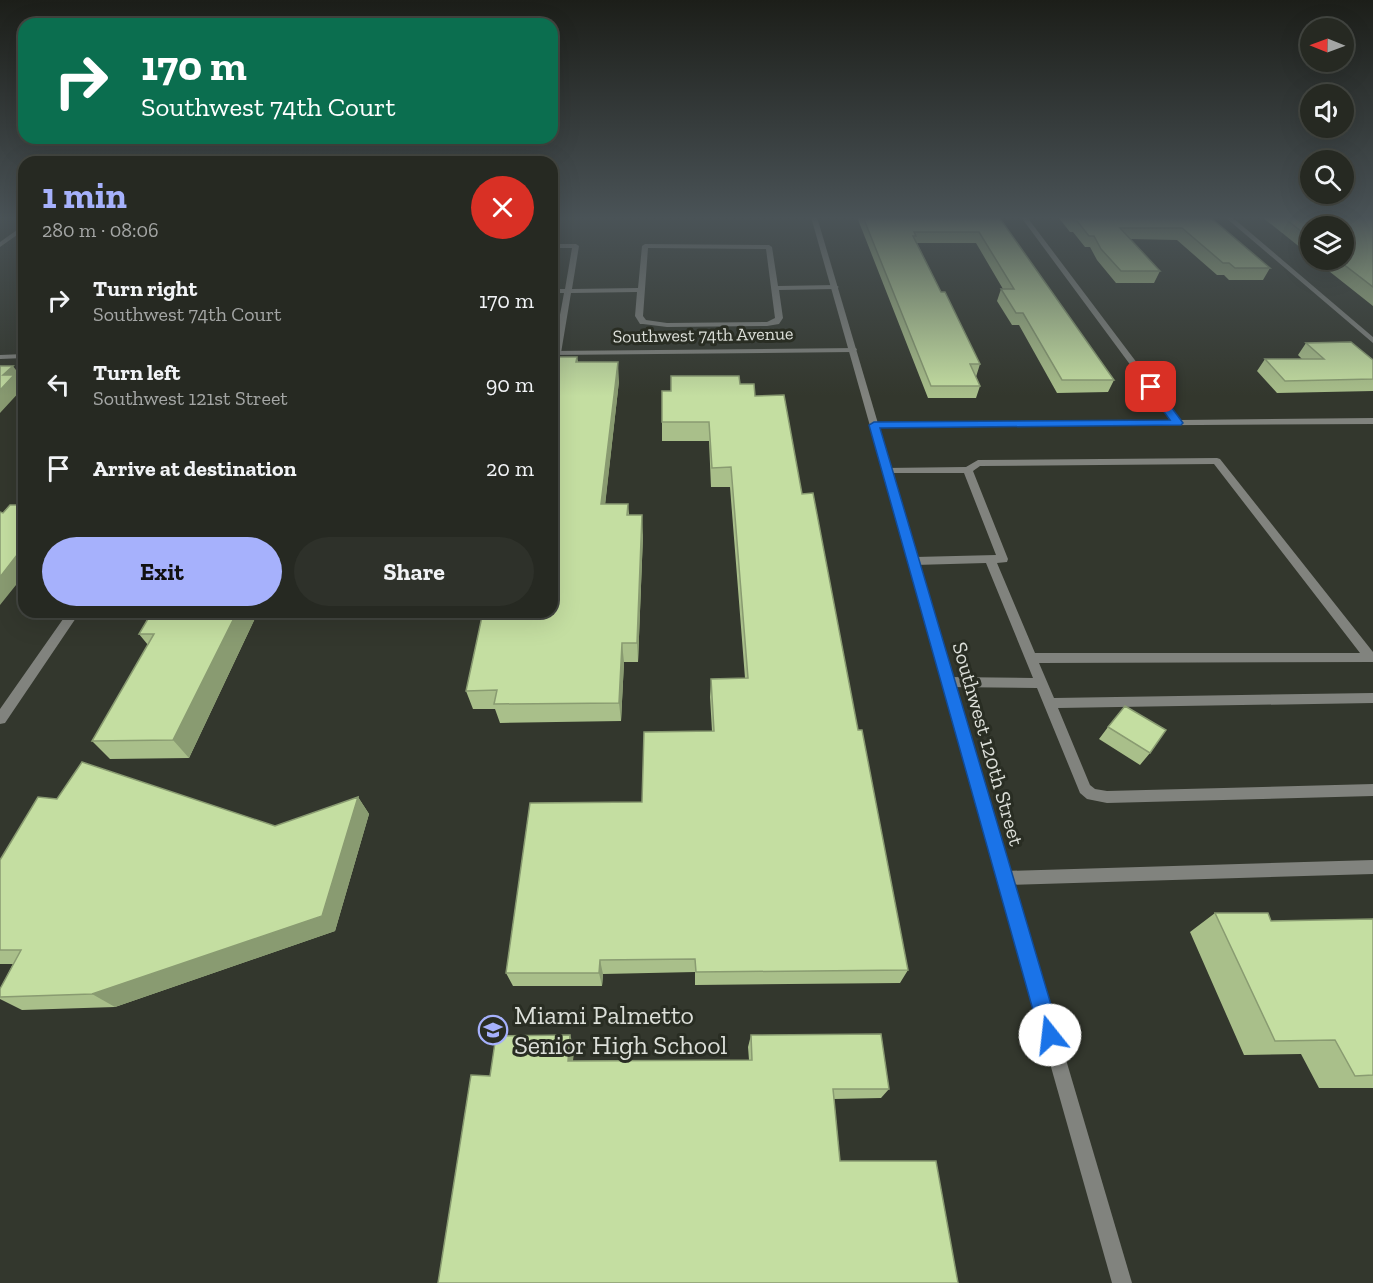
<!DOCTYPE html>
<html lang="en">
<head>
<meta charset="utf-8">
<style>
  :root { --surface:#262922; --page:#2e312a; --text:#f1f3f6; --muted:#a4a6a5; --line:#424540; --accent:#a6b1fc }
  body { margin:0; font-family:"Zilla Slab",serif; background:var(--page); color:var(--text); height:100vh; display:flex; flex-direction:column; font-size:22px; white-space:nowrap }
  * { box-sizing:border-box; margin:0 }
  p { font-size:20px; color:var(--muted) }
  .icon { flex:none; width:33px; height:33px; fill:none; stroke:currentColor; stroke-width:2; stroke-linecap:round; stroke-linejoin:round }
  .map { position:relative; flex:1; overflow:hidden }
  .details { position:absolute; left:18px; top:156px; width:540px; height:462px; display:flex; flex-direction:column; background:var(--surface); border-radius:18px; box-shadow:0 6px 24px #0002,0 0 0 2px var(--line) }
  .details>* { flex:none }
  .guide { position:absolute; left:18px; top:18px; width:540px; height:126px; border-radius:18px; box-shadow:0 6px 24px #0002,0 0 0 2px var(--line); background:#0b6e4f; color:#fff; overflow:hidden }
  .needle { width:39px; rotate:271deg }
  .controls { position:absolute; left:1300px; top:18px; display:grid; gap:12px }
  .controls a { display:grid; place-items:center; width:54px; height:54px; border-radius:50%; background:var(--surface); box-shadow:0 6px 24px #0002,0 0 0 2px var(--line); font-size:30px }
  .pin { position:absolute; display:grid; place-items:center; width:51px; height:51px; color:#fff; margin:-26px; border-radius:12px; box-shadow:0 3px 9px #0006 }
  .me { position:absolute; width:66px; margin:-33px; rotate:344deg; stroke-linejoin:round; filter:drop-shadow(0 0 4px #0008) }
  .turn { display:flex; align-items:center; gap:21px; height:126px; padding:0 24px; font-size:27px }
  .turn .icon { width:78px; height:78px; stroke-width:2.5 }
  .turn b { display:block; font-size:42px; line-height:51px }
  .round { display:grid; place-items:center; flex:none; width:63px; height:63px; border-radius:32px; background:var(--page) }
  .summary { display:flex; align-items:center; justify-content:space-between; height:102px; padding:0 24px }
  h1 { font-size:36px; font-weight:700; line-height:45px; color:var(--accent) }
  .primary-button { display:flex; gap:12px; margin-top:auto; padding:12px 24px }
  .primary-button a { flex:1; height:69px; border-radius:36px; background:var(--accent); color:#111; font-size:24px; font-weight:700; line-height:69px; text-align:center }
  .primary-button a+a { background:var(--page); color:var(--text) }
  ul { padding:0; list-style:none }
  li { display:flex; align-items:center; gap:18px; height:84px; padding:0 24px }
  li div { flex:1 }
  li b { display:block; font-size:22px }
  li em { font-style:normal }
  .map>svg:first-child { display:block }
</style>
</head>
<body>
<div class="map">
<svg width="1373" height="1283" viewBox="0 0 1373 1283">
  <rect width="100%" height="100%" fill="#33372d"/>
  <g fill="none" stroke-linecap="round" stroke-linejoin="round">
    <path fill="#81837e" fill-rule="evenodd" d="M 552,244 L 576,244 L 579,246 L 572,289 L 638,288 L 642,246 L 645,244 L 769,245 L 772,247 L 778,286 L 835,285 L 839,287 L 835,289 L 779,290 L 783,318 L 779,324 L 767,326 L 667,327 L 643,324 L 640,324 L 635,316 L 637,292 L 571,293 L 561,353 L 557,355 L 553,353 L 564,293 L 552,293 L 552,289 L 565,289 L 572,248 L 552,248 ZM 648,248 L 766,249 L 775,318 L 767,322 L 667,323 L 646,320 L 643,316 Z
      M 1217,458 L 1220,459 L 1373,652 L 1373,662 L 1039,663 L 1054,698 L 1373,693 L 1373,703 L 1058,708 L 1090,785 L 1095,789 L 1107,791 L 1373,784 L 1373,796 L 1107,803 L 1087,799 L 1080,793 L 1037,688 L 948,687 L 944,685 L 942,682 L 944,679 L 948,677 L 1033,678 L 986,563 L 915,565 L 910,561 L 915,557 L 996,555 L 964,473 L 887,473 L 882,470 L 884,468 L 966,467 L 978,460 ZM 1214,464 L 1360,653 L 1035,653 L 997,563 L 1007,562 L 1008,559 L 973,471 L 980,466 Z
      M 1373,860 L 1373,874 L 1005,885 L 1000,883 L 997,878 L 1000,873 L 1005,871 Z"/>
    <path fill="#81837e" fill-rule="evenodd" d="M 1021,217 L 1027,217 L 1180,420 L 1373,418 L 1373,424 L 871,427 L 869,425 L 874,422 L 1171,420 Z
      M 1225,217 L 1232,217 L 1373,337 L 1373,343 Z
      M 24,225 L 24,230 L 0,247 L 0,242 Z
      M 856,348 L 857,350 L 853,352 L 552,355 L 552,351 Z
      M 24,354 L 24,358 L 0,359 L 0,355 Z
      M 68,612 L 80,612 L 5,723 L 0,724 L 0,709 Z"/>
    <path fill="#81837e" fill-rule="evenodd" d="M 811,217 L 817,217 L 1132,1283 L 1112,1283 Z"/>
  </g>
  <path fill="#a9bf8a" d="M 857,217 L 999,217 L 1114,380 L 1108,392 L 1057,393 L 1019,325 L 1012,325 L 997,301 L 1001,289 L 1003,289 L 976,243 L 917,243 L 941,292 L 980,364 L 976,377 L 980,386 L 976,398 L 928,398 Z
    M 1058,217 L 1210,217 L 1270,268 L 1263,280 L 1229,280 L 1224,275 L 1217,275 L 1177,240 L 1130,239 L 1160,271 L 1154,283 L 1116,283 L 1097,260 L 1090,247 L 1085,247 L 1073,232 L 1070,232 Z
    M 1262,217 L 1373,217 L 1373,306 L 1315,260 L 1344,260 L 1311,226 L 1311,256 Z
    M 1306,343 L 1373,360 L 1373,391 L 1277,393 L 1257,371 L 1265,359 L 1302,359 L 1298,355 Z
    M 577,357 L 578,362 L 619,381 L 605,504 L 628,504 L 629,515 L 643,535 L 638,662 L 624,662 L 621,721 L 500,723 L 495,709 L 473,709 L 466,691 Z
    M 740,384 L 755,396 L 802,494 L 858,730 L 908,970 L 900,983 L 695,985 L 695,972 L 603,974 L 602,986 L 513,986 L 506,973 L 642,802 L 712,731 L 710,697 L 711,679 L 745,678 L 730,487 L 711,487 L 709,441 L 662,441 L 662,422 L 671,391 Z
    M 152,612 L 258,612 L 189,758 L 110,759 L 92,741 L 148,645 L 139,634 Z
    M 1108,727 L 1150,753 L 1140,765 L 1099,739 Z
    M 358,797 L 369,814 L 335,931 L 115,1007 L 22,1010 L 0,999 L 0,989 L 13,964 L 0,964 L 0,860 L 275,826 Z
    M 1215,913 L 1271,921 L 1373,919 L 1373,1088 L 1319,1088 L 1301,1054 L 1244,1055 L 1190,932 Z
    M 751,1035 L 889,1089 L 881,1098 L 834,1099 L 840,1161 L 490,1076 L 574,1047 L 573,1061 L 749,1060 L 748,1047 Z"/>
  <path fill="#899b71" d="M 618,362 L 619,381 L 603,524 L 601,504 Z
    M 13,366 L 22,378 L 19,381 L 23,388 L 0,413 L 0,390 L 3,375 Z
    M 642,515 L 643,535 L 638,662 L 637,643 Z
    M 24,546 L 24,575 L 0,605 L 0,577 Z
    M 237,612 L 258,612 L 189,758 L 173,740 Z
    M 622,643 L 624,662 L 621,721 L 619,703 Z
    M 358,797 L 369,814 L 335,931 L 115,1007 L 92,994 Z
    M 600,960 L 603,974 L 602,986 L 599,973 Z
    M 570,1035 L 574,1047 L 572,1071 L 568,1061 Z"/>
  <path fill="#c4dea1" stroke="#899b71" stroke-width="1.5" d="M 863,217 L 999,217 L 1114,380 L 1062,380 L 1023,313 L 1016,313 L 1001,289 L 1014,289 L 979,232 L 914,232 L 916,236 L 913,236 L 941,292 L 945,292 L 980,364 L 970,364 L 980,386 L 931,386 Z
    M 1070,217 L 1210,217 L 1270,268 L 1235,268 L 1229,263 L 1223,263 L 1182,228 L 1120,228 L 1160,271 L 1121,271 L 1101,249 L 1094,236 L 1089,236 L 1077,221 L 1074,221 Z
    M 1283,217 L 1373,217 L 1373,287 L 1338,260 L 1344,260 L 1344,226 L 1311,226 L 1311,239 Z
    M 1351,342 L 1373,360 L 1373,379 L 1285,381 L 1265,359 L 1324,359 L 1306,343 Z
    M 552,357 L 577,357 L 576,362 L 618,362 L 601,504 L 628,504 L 627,515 L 642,515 L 637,643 L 622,643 L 619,703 L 494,704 L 497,690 L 466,691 L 483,612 L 552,612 Z
    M 0,366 L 13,366 L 3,375 L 14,375 L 0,390 Z
    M 671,376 L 739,376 L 740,384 L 754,384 L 755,396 L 784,395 L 802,494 L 813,493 L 858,730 L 862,730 L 908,970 L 696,972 L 695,959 L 600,960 L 599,973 L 506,973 L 530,803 L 642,802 L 644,732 L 714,731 L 711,679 L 748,678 L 731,467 L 712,468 L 709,422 L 662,422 L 662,391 L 671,391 Z
    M 10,505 L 24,505 L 24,546 L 0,577 L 0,512 L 3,513 Z
    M 152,612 L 237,612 L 173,740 L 92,741 L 154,634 L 139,634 Z
    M 1125,706 L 1166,730 L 1150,753 L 1108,727 Z
    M 82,762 L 275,826 L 358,797 L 322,916 L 92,994 L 0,997 L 0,989 L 21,950 L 0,950 L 0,860 L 38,797 L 57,799 Z
    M 1215,913 L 1268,913 L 1271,921 L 1373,919 L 1373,1075 L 1355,1076 L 1335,1040 L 1275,1041 Z
    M 881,1034 L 889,1089 L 833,1089 L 840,1161 L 936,1161 L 958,1283 L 438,1283 L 471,1075 L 490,1076 L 496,1036 L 570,1035 L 568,1061 L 752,1060 L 751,1035 Z"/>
  <linearGradient id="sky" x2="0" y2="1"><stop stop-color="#1c1e19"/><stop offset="0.55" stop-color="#4a5357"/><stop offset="1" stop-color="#4a5357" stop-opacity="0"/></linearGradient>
  <rect width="1373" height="396" fill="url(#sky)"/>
  <path fill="#1a73e8" stroke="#114b97" stroke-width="1.5" d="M 1148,385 L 1155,385 L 1183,423 L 1181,425 L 880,428 L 1060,1035 L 1057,1042 L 1050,1045 L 1043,1042 L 1040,1035 L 869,425 L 874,422 L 1170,420 L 1146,387 Z"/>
  <defs>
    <g id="school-ring" transform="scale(1.5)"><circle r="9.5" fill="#292d23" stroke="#a6b1fc" stroke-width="1.5"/><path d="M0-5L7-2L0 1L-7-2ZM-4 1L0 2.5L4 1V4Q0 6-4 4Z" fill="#a6b1fc"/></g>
  </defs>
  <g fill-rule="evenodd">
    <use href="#school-ring" x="493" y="1030"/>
  </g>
  <g text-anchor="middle" stroke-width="6" stroke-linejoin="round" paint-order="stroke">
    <g font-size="18" fill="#dcdfd9" stroke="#292d23">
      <text transform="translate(703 335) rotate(-1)" y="6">Southwest 74th Avenue</text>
    </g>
    <g font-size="21" fill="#dcdfd9" stroke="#292d23">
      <text transform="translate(988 744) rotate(74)" y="7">Southwest 120th Street</text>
    </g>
    <g font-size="26" fill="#dcdfd9" stroke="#292d23" text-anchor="start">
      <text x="514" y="1024">Miami Palmetto<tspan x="514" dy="30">Senior High School</tspan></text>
    </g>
  </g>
</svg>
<div class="controls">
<a><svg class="needle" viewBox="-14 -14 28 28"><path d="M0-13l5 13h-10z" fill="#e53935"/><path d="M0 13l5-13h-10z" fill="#a4a6a5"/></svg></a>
<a><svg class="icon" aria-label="sound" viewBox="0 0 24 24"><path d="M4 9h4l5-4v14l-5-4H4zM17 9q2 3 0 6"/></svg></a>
<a><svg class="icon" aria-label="search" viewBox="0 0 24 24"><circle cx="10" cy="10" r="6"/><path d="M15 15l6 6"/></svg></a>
<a><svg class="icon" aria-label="layers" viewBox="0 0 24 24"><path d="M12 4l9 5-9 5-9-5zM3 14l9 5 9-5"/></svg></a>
</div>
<div class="pin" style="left:1151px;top:387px;background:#d93025"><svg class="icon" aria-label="arrive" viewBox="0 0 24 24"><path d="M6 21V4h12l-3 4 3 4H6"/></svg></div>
<svg class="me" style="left:1050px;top:1035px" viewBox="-20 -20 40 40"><circle r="19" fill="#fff"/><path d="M0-13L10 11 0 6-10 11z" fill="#1a73e8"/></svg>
<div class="guide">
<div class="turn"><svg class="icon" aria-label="right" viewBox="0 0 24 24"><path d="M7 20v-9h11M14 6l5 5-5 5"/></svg><div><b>170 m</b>Southwest 74th Court</div></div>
</div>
<section class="details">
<div class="summary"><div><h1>1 min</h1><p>280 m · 08:06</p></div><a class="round" style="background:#d93025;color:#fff"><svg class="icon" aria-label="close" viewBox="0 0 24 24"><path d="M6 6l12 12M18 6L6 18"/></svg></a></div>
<ul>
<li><svg class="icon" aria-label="right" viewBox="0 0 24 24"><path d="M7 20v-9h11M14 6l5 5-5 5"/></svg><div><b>Turn right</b><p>Southwest 74th Court</p></div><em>170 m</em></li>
<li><svg class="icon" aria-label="left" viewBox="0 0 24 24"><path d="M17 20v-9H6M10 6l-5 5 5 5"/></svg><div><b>Turn left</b><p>Southwest 121st Street</p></div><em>90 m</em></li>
<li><svg class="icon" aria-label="arrive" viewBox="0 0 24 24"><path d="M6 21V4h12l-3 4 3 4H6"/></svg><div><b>Arrive at destination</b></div><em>20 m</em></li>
</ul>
<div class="primary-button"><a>Exit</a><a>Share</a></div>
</section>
</div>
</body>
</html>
